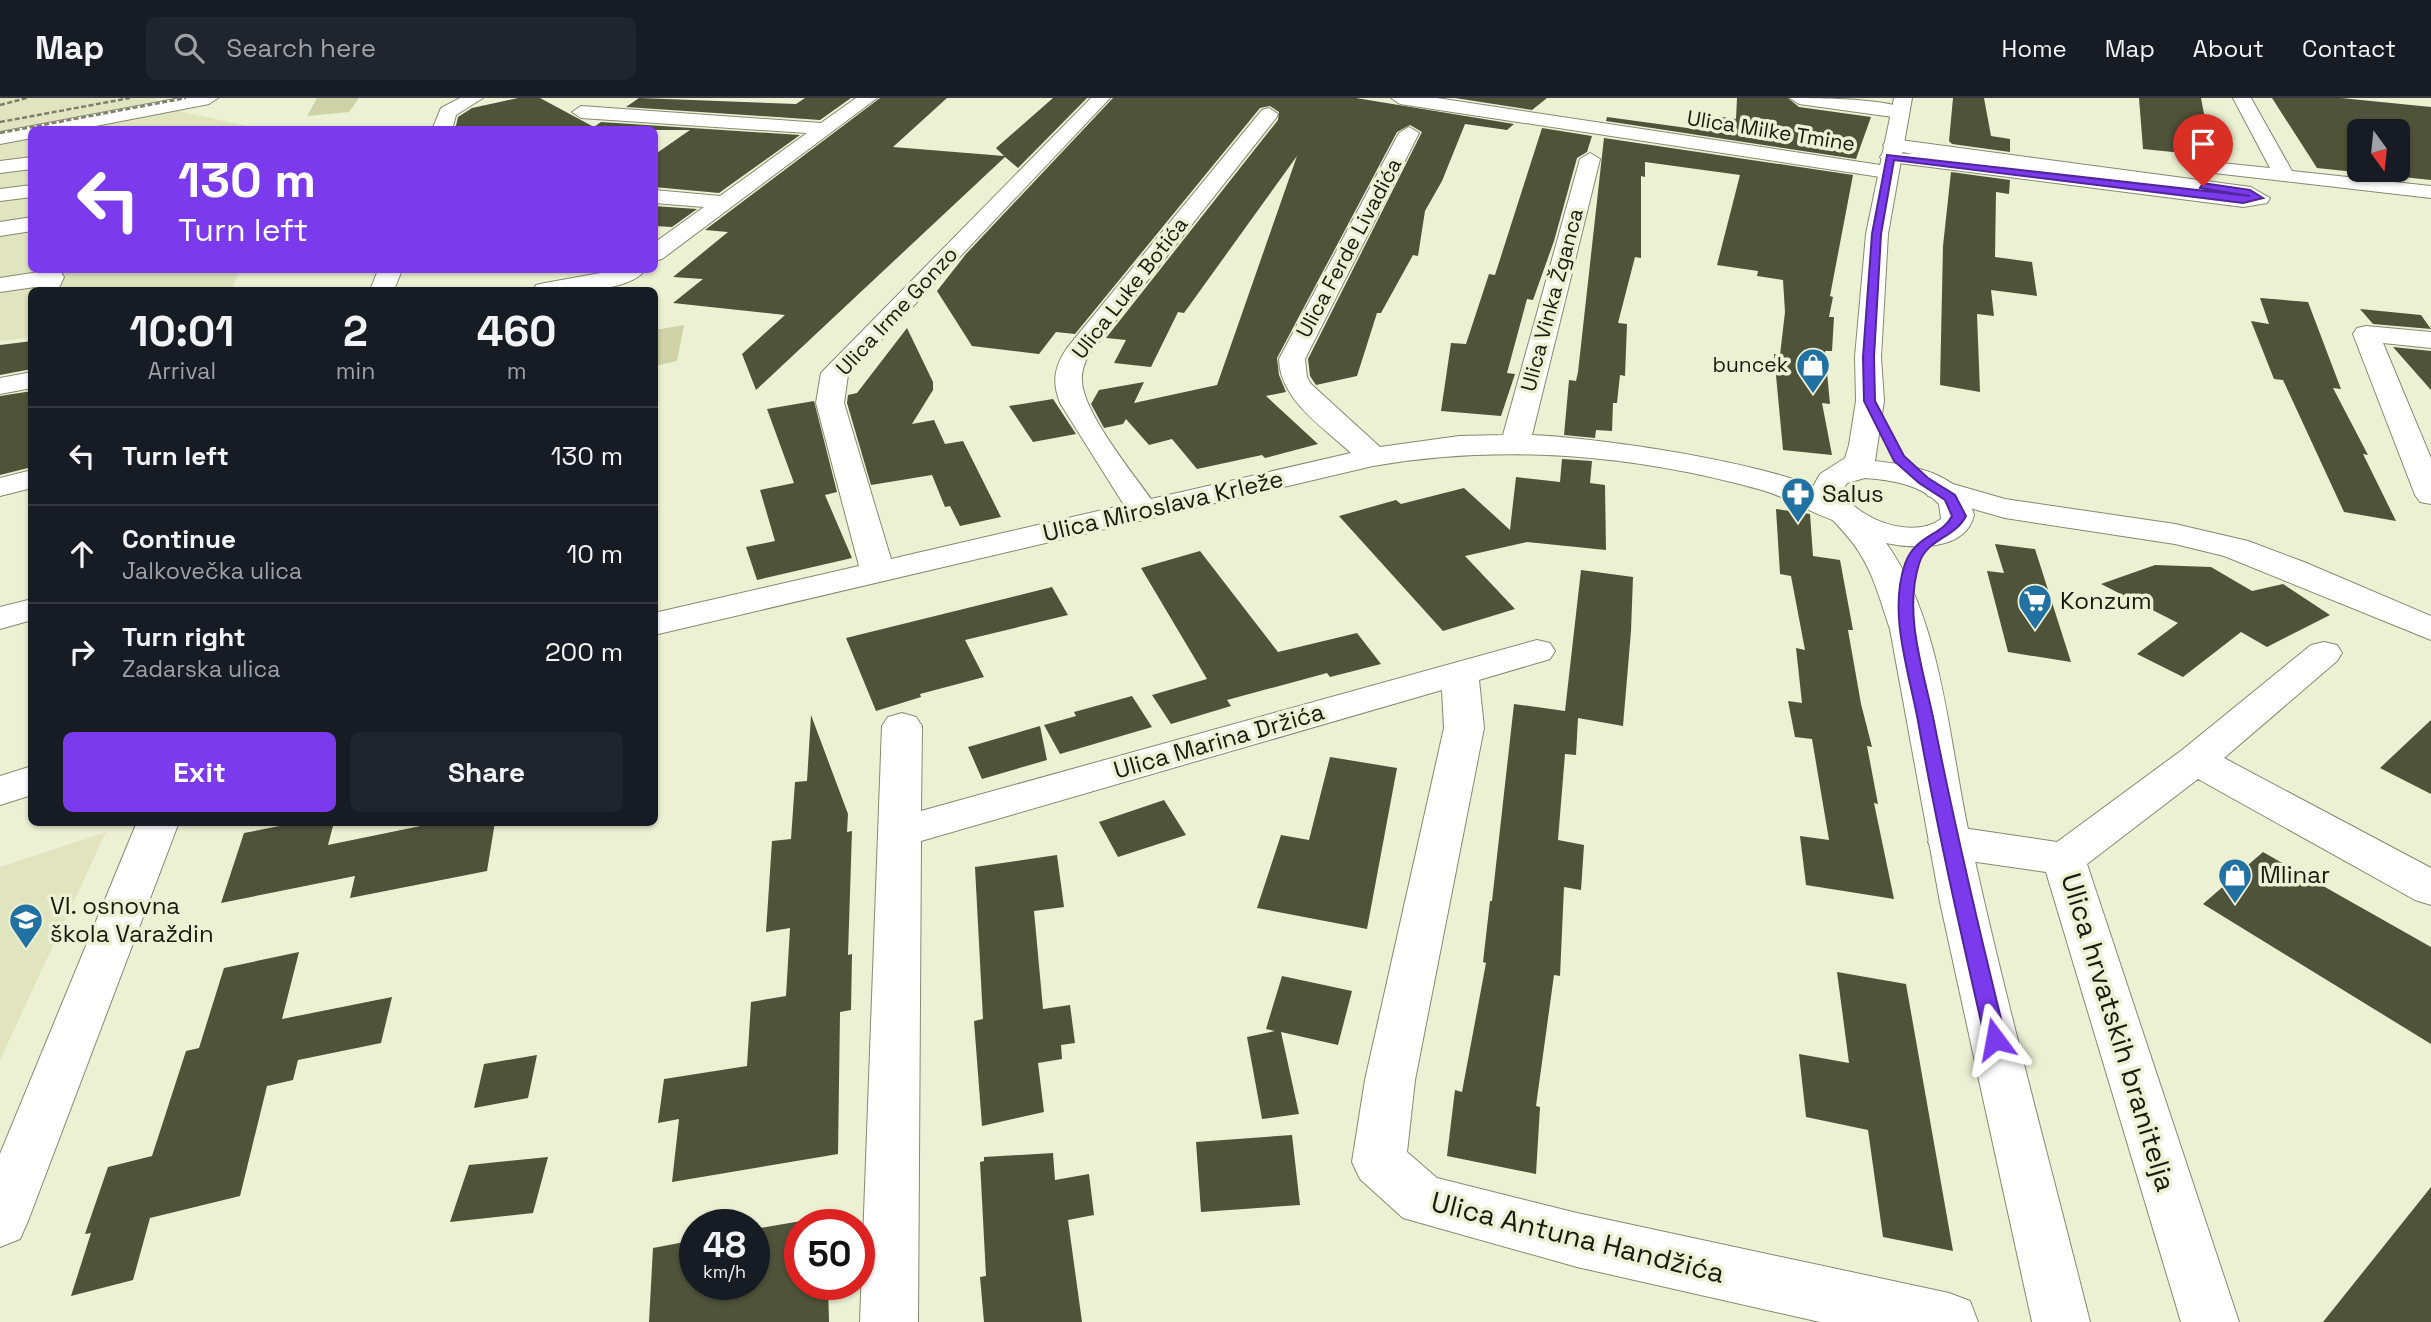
<!DOCTYPE html>
<html lang="en">
<head>
<meta charset="utf-8">
<style>
  :root { --surface:#171b24; --page:#20242c; --text:#f1f3f6; --muted:#9ea1a6; --line:#363941; --accent:#7c3aed }
  body { margin:0; font-family:"Space Grotesk",sans-serif; background:var(--page); color:var(--text); height:100vh; display:flex; flex-direction:column; font-size:26px; white-space:nowrap }
  * { box-sizing:border-box; margin:0 }
  p { font-size:23px; color:var(--muted) }
  .icon { flex:none; width:38px; height:38px; fill:none; stroke:currentColor; stroke-width:2; stroke-linecap:round; stroke-linejoin:round }
  .map { position:relative; flex:1; overflow:hidden }
  .sheet { position:absolute; left:28px; top:189px; width:630px; height:539px; display:flex; flex-direction:column; background:var(--surface); border-radius:10px; box-shadow:0 2px 5px #0004 }
  .sheet>* { flex:none }
  .hud { position:absolute; left:28px; top:28px; width:630px; height:147px; border-radius:10px; box-shadow:0 2px 5px #0004; background:#7c3aed; color:#fff; overflow:hidden }
  .needle { width:46px; rotate:165deg }
  .buttons { position:absolute; left:2347px; top:21px; display:grid; gap:14px }
  .buttons a { display:grid; place-items:center; width:63px; height:63px; border-radius:10px; background:var(--surface); box-shadow:0 2px 5px #0004; font-size:35px }
  .speed { position:absolute; left:679px; top:1111px; display:flex; gap:14px; font-size:35px; font-weight:700; text-align:center }
  .speed>* { display:grid; place-content:center; width:91px; height:91px; border-radius:50%; background:var(--surface); box-shadow:0 2px 5px #0004; line-height:1 }
  .speed small { font-size:18px; font-weight:400 }
  .speed .limit { border:10px solid #d22; background:#fff; color:#111 }
  .pin { position:absolute; display:grid; place-items:center; width:60px; height:60px; color:#fff; margin:-72px -30px; border-radius:50% 50% 50% 0; rotate:-45deg; box-shadow:0 0 7px #0007 }
  .pin .icon { rotate:45deg }
  .me { position:absolute; width:77px; margin:-38px; rotate:347deg; stroke-linejoin:round; filter:drop-shadow(0 0 5px #0008) }
  .turn { display:flex; align-items:center; gap:24px; height:147px; padding:0 35px; font-size:32px }
  .turn .icon { width:91px; height:91px; stroke-width:2.5 }
  .turn b { display:block; font-size:49px; line-height:60px }
  .eta { display:flex; justify-content:space-evenly; align-items:center; height:119px; text-align:center }
  .eta b { font-size:42px; font-weight:800; line-height:49px }
  .cta { display:flex; gap:14px; margin-top:auto; padding:14px 35px }
  .cta a { flex:1; height:80px; border-radius:10px; background:var(--accent); color:#fff; font-size:28px; font-weight:800; line-height:80px; text-align:center }
  .cta a+a { background:var(--page); color:var(--text) }
  ul { padding:0; list-style:none }
  li { display:flex; align-items:center; gap:21px; height:98px; padding:0 35px; border-top:2px solid var(--line) }
  li div { flex:1 }
  li b { display:block; font-size:26px }
  li em { font-style:normal }
  header { display:flex; align-items:center; gap:42px; box-sizing:border-box; height:98px; padding:0 35px; background:var(--surface); border-bottom:2px solid var(--line) }
  header strong { font-size:33px }
  nav { display:flex; gap:38px; margin-inline-start:auto; font-size:24px }
  .search { width:490px; height:63px; background:var(--page); display:flex; align-items:center; gap:18px; box-sizing:border-box; padding:0 24px; border-radius:10px; color:var(--muted); font-size:26px }
  .map>svg:first-child { display:block }
</style>
</head>
<body>
<header>
<strong>Map</strong>
<div class="search"><svg class="icon" aria-label="search" viewBox="0 0 24 24"><circle cx="10" cy="10" r="6"/><path d="M15 15l6 6"/></svg>Search here</div>
<nav><a>Home</a><a>Map</a><a>About</a><a>Contact</a></nav>
</header>
<div class="map">
<svg width="2431" height="1224" viewBox="0 0 2431 1224">
  <rect width="100%" height="100%" fill="#edf1d4"/>
  <path fill="#e0e5c0" d="M 0,0 L 155,0 L 164,10 L 261,31 L 32,32 L 32,172 L 240,172 L 232,192 L 32,192 L 31,239 L 0,243 Z
    M 106,734 L 13,934 L 0,963 L 0,769 Z"/>
  <path fill="#cdd3a7" d="M 317,0 L 359,0 L 349,14 L 307,18 Z
    M 684,227 L 677,263 L 655,268 L 655,232 Z"/>
  <path fill="#4f533a" fill-rule="evenodd" d="M 518,0 L 540,0 L 594,29 L 601,24 L 800,37 L 719,95 L 654,89 L 654,57 L 690,32 L 455,32 L 458,19 L 472,10 Z
    M 639,0 L 796,6 L 805,0 L 851,0 L 820,22 L 626,9 Z
    M 880,0 L 947,0 L 893,49 L 1004,58 L 996,50 L 1053,0 L 1087,0 L 1018,70 L 1005,59 L 756,292 L 742,256 L 785,217 L 673,205 L 703,181 L 673,179 L 728,134 L 705,132 Z
    M 1113,0 L 1356,0 L 1514,26 L 1507,32 L 1465,26 L 1442,83 L 1425,113 L 1418,158 L 1413,157 L 1381,215 L 1377,215 L 1357,278 L 1316,287 L 1310,278 L 1308,261 L 1422,34 L 1410,27 L 1397,34 L 1277,260 L 1279,277 L 1286,294 L 1266,298 L 1318,346 L 1265,360 L 1262,357 L 1197,371 L 1172,341 L 1149,347 L 1126,321 L 1123,326 L 1104,330 L 1091,306 L 1099,292 L 1144,284 L 1134,305 L 1217,287 L 1297,58 L 1184,215 L 1178,214 L 1151,269 L 1114,265 L 1126,242 L 1106,240 L 1278,22 L 1279,14 L 1270,8 L 1260,10 L 1075,236 L 1056,234 L 1039,256 L 972,248 L 937,193 L 966,156 Z
    M 1455,0 L 1547,0 L 1532,12 Z
    M 1737,0 L 1788,0 L 1799,9 L 1871,19 L 1856,61 L 1606,23 L 1607,19 L 1702,32 L 1715,18 L 1736,21 Z
    M 1953,0 L 1984,0 L 1991,38 L 2010,41 L 2010,54 L 1952,46 L 1949,43 Z
    M 2139,0 L 2201,0 L 2212,58 L 2143,51 Z
    M 2272,0 L 2341,0 L 2431,9 L 2431,82 L 2317,70 ZM 2359,33 L 2398,33 L 2398,72 L 2359,72 Z
    M 1542,30 L 1592,38 L 1587,54 L 1577,60 L 1554,143 L 1533,202 L 1527,201 L 1507,275 L 1515,276 L 1501,318 L 1441,313 L 1451,245 L 1466,246 L 1489,176 L 1495,177 Z
    M 1604,40 L 1853,77 L 1830,198 L 1833,199 L 1829,219 L 1834,219 L 1832,253 L 1825,253 L 1830,306 L 1822,305 L 1832,357 L 1783,352 L 1774,256 L 1780,257 L 1785,214 L 1783,182 L 1757,178 L 1758,173 L 1717,167 L 1740,77 L 1645,64 L 1645,79 L 1641,78 L 1641,160 L 1635,159 L 1618,225 L 1627,226 L 1625,278 L 1620,277 L 1617,305 L 1613,305 L 1612,333 L 1596,332 L 1595,340 L 1564,337 L 1569,282 L 1576,283 L 1578,274 Z
    M 1951,74 L 2010,82 L 2009,96 L 1996,94 L 1995,159 L 2032,164 L 2037,198 L 1991,192 L 1994,218 L 1977,216 L 1980,294 L 1940,287 L 1943,148 Z
    M 654,108 L 697,111 L 672,129 L 654,128 Z
    M 2260,200 L 2308,204 L 2341,291 L 2333,290 L 2368,357 L 2363,356 L 2396,423 L 2344,414 L 2283,282 L 2274,281 L 2251,223 L 2269,226 Z
    M 2360,211 L 2421,217 L 2431,231 L 2373,226 Z
    M 907,230 L 933,284 L 933,292 L 912,326 L 934,322 L 945,346 L 963,343 L 1001,419 L 960,428 L 950,408 L 945,409 L 932,377 L 871,387 L 847,305 L 848,297 L 857,295 Z
    M 32,243 L 32,271 L 0,277 L 0,247 Z
    M 2393,249 L 2431,253 L 2431,292 Z
    M 32,293 L 32,369 L 0,377 L 0,298 Z
    M 1053,301 L 1076,336 L 1033,344 L 1009,308 Z
    M 814,303 L 837,394 L 825,397 L 852,460 L 757,482 L 746,449 L 775,443 L 760,392 L 794,385 L 767,311 Z
    M 1562,361 L 1592,363 L 1590,385 L 1605,387 L 1606,452 L 1527,444 L 1465,458 L 1515,511 L 1443,533 L 1339,418 L 1396,402 L 1401,406 L 1464,390 L 1510,432 L 1516,379 L 1560,384 Z
    M 1776,411 L 1810,416 L 1813,458 L 1840,462 L 1853,532 L 1848,532 L 1861,606 L 1872,649 L 1867,648 L 1878,706 L 1874,705 L 1894,801 L 1806,787 L 1800,738 L 1829,742 L 1812,641 L 1795,639 L 1788,603 L 1802,605 L 1796,550 L 1805,552 L 1791,478 L 1780,476 Z
    M 1995,446 L 2035,451 L 2071,564 L 2008,554 L 1987,473 L 2004,475 Z
    M 1200,453 L 1278,554 L 1357,535 L 1381,566 L 1330,579 L 1327,575 L 1227,602 L 1231,608 L 1171,626 L 1152,597 L 1207,581 L 1141,470 Z
    M 2155,467 L 2211,469 L 2252,493 L 2283,486 L 2330,517 L 2267,549 L 2241,534 L 2183,579 L 2137,556 L 2178,525 L 2101,486 Z
    M 1581,472 L 1633,479 L 1631,533 L 1623,628 L 1578,620 L 1576,657 L 1565,656 L 1558,742 L 1584,747 L 1581,792 L 1564,789 L 1560,878 L 1554,877 L 1536,1008 L 1540,1009 L 1536,1076 L 1447,1058 L 1455,992 L 1462,994 L 1486,865 L 1483,864 L 1490,803 L 1492,803 L 1514,606 L 1565,613 Z
    M 1052,489 L 1068,517 L 965,542 L 984,579 L 920,596 L 921,599 L 876,613 L 846,540 Z
    M 1132,598 L 1152,629 L 1060,656 L 1044,627 L 1076,618 L 1074,614 Z
    M 811,617 L 848,716 L 847,734 L 852,733 L 848,857 L 852,856 L 851,912 L 840,914 L 838,1056 L 672,1084 L 679,1021 L 658,1025 L 664,981 L 747,968 L 751,904 L 786,898 L 790,830 L 766,834 L 772,743 L 791,741 L 795,684 L 807,683 Z
    M 2431,622 L 2431,696 L 2380,670 Z
    M 1040,628 L 1047,662 L 982,681 L 968,649 Z
    M 1330,659 L 1397,670 L 1367,831 L 1257,810 L 1281,737 L 1309,742 Z
    M 1164,702 L 1186,737 L 1118,759 L 1099,724 Z
    M 300,724 L 334,724 L 328,747 L 440,724 L 495,724 L 487,773 L 350,800 L 355,778 L 221,805 L 244,735 Z
    M 2263,754 L 2431,849 L 2431,946 L 2203,806 Z
    M 1057,757 L 1064,809 L 1034,813 L 1043,911 L 1070,907 L 1075,945 L 1061,947 L 1062,961 L 1038,965 L 1044,1014 L 982,1028 L 974,923 L 983,921 L 975,769 Z
    M 299,854 L 282,921 L 392,899 L 381,945 L 298,962 L 293,982 L 267,988 L 240,1098 L 150,1120 L 133,1182 L 71,1198 L 91,1135 L 85,1136 L 108,1069 L 152,1058 L 186,953 L 199,950 L 224,870 Z
    M 1837,874 L 1906,886 L 1953,1153 L 1883,1139 L 1868,1032 L 1806,1019 L 1799,956 L 1849,965 Z
    M 1282,878 L 1352,893 L 1338,947 L 1281,934 L 1299,1016 L 1262,1021 L 1247,939 L 1275,933 L 1266,931 Z
    M 537,957 L 528,1000 L 474,1010 L 484,966 Z
    M 1292,1037 L 1300,1107 L 1201,1114 L 1196,1044 Z
    M 1053,1055 L 1055,1082 L 1089,1076 L 1094,1117 L 1068,1122 L 1082,1224 L 984,1224 L 980,1179 L 986,1178 L 980,1064 L 984,1063 L 984,1059 Z
    M 548,1059 L 533,1115 L 450,1124 L 469,1067 Z
    M 2431,1089 L 2431,1224 L 2323,1224 Z
    M 830,1118 L 830,1127 L 800,1127 L 800,1186 L 828,1186 L 829,1224 L 649,1224 L 653,1150 L 695,1142 L 695,1186 L 754,1186 L 754,1131 Z"/>
  <g fill="none" stroke-linecap="round" stroke-linejoin="round">
    <g stroke="#86896f" stroke-width="2">
      <path id="minor" d="M 180,0 L 218,0 L 209,6 L 75,32 L 32,32 L 32,40 L 0,46 L 0,34 Z
        M 460,0 L 483,0 L 456,17 L 452,32 L 432,32 L 441,10 Z
        M 856,0 L 877,0 L 662,161 L 654,163 L 654,145 L 704,109 L 654,105 L 654,92 L 720,98 L 807,35 L 581,20 L 572,14 L 581,8 L 821,25 Z
        M 1091,0 L 1110,0 L 848,277 L 844,305 L 891,461 L 1124,407 L 1060,305 C 1052,284 1054,269 1067,250 L 1262,12 L 1269,10 L 1278,16 L 1276,20 L 1088,258 C 1084,266 1081,275 1082,284 C 1084,315 1132,374 1151,401 L 1351,355 C 1323,329 1280,302 1279,261 L 1399,35 L 1409,29 L 1419,35 L 1305,261 L 1307,279 L 1311,286 L 1380,349 L 1459,338 L 1503,337 L 1580,61 L 1590,55 L 1600,61 L 1532,337 C 1590,339 1824,369 1855,414 L 1850,421 L 1839,424 C 1814,417 1791,401 1765,393 C 1638,357 1503,345 1373,368 L 654,537 L 654,515 L 859,468 L 816,305 L 821,275 Z
        M 1391,0 L 1437,0 L 1887,68 L 1897,74 L 1887,80 L 1400,6 Z
        M 1790,0 C 1811,0 1898,0 1909,14 L 1900,20 L 1799,6 Z
        M 2233,0 L 2251,0 L 2292,73 L 2431,88 L 2431,100 L 2214,75 L 2211,71 L 2214,67 L 2221,65 L 2270,70 Z
        M 1893,41 L 2251,89 L 2270,100 L 2267,105 L 2243,109 L 1883,63 L 1880,59 L 1883,55 L 1913,56 L 1886,51 L 1883,47 L 1886,43 Z
        M 32,59 L 32,71 L 0,75 L 0,63 Z
        M 32,87 L 32,99 L 0,103 L 0,91 Z
        M 32,119 L 32,133 L 0,138 L 0,124 Z
        M 52,172 L 61,174 L 64,179 L 58,192 L 34,192 L 35,189 L 0,194 L 0,180 Z
        M 378,172 L 402,172 L 394,192 L 370,192 Z
        M 617,172 L 645,172 C 628,196 559,194 533,192 L 536,187 L 545,185 Z
        M 2366,228 L 2431,234 L 2431,250 L 2383,245 L 2431,360 L 2431,406 L 2420,404 L 2415,397 L 2353,236 L 2357,230 Z
        M 32,274 L 32,290 L 0,296 L 0,280 Z
        M 32,372 L 32,390 L 0,398 L 0,380 Z
        M 1939,382 L 2005,401 L 2175,426 L 2248,443 L 2304,464 L 2431,518 L 2431,542 L 2224,458 L 2175,446 L 2005,420 L 1928,398 L 1923,391 L 1928,384 Z
        M 32,501 L 32,522 L 0,531 L 0,509 Z
        M 1537,542 L 1550,545 L 1555,553 L 1550,561 L 1479,582 L 1484,630 L 1415,982 L 1407,1054 L 1437,1080 L 1577,1115 L 1949,1195 L 1970,1203 L 1978,1224 L 1820,1224 L 1577,1169 L 1403,1120 L 1360,1081 L 1352,1064 L 1365,982 L 1444,630 L 1442,592 L 921,743 L 918,1224 L 860,1224 L 882,628 L 888,619 L 902,615 L 916,619 L 922,628 L 921,713 Z
        M 2324,544 L 2337,547 L 2342,555 L 2337,563 L 2224,660 L 2431,770 L 2431,807 L 2415,802 L 2198,681 L 2087,766 L 2239,1224 L 2181,1224 L 2046,774 L 1949,760 L 1934,755 L 1928,744 L 1934,733 L 1949,728 L 2057,744 L 2182,652 L 2311,547 Z
        M 32,668 L 32,697 L 0,707 L 0,678 Z
        M 137,724 L 179,724 L 28,1123 L 20,1141 L 0,1149 L 0,1056 Z"/>
    </g>
    <g stroke="#86896f" stroke-width="2">
      <path id="major" d="M 1894,0 L 1912,0 L 1888,136 L 1881,259 L 1884,303 L 1875,363 C 1911,367 1963,375 1974,417 C 1966,453 1914,451 1886,445 C 1944,525 1949,650 1971,745 C 2006,905 2050,1064 2090,1224 L 2032,1224 L 1940,804 L 1890,531 C 1881,505 1874,477 1859,454 C 1845,431 1824,417 1810,394 L 1820,376 L 1845,360 L 1849,347 L 1856,303 L 1855,259 L 1866,136 ZM 1865,380 C 1891,382 1920,386 1939,406 L 1941,421 C 1913,442 1859,422 1842,394 L 1847,385 Z"/>
    </g>
    <use href="#minor" fill="#fff" fill-rule="evenodd"/>
    <use href="#major" fill="#fff" fill-rule="evenodd"/>
    <path stroke="#7d7f6c" stroke-width="2.5" stroke-dasharray="5 2.5" stroke-linecap="butt" d="M 0,7 L 27,0
      M 0,24 L 130,0
      M 0,35 L 186,0"/>
  </g>
  <path fill="#7c3aed" stroke="#51269a" stroke-width="2" d="M 1887,57 L 2250,98 L 2200,90 L 2203,85 L 2250,92 L 2263,100 L 2243,105 L 1894,62 L 1881,136 L 1874,259 L 1875,303 L 1904,358 L 1928,380 L 1955,397 L 1966,418 C 1955,440 1926,441 1919,466 C 1903,516 1924,574 1934,624 C 1955,730 1980,836 2006,941 L 2003,947 L 1995,950 L 1988,947 L 1985,941 C 1961,836 1937,730 1918,623 C 1909,574 1888,515 1905,466 C 1915,437 1942,438 1952,418 L 1945,402 L 1919,385 L 1894,363 L 1864,303 L 1863,259 L 1872,136 Z"/>
  <defs>
    <g id="shop-pin" transform="scale(1.75)"><path d="M0 17L-7.5 6A9.5 9.5 0 1 1 7.5 6Z" fill="#2171a3" stroke="#edf1d4"/><path d="M-5-2.5h2.3a2.7 3.5 0 0 1 5.4 0H5L5.5 6h-11ZM-1.5-2.5h3a1.5 2.3 0 0 0-3 0Z" fill="#fff"/></g>
    <g id="pharmacy-pin" transform="scale(1.75)"><path d="M0 17L-7.5 6A9.5 9.5 0 1 1 7.5 6Z" fill="#2171a3" stroke="#edf1d4"/><path d="M-2-6h4v4h4v4h-4v4h-4v-4h-4v-4h4Z" fill="#fff"/></g>
    <g id="supermarket-pin" transform="scale(1.75)"><path d="M0 17L-7.5 6A9.5 9.5 0 1 1 7.5 6Z" fill="#2171a3" stroke="#edf1d4"/><path d="M-6-5.5h2.5l.6 2H6L4.5 2H-2.5L-4.4-4H-6ZM-1.5 3.2a1.3 1.3 0 1 0 .1 0ZM3 3.2a1.3 1.3 0 1 0 .1 0Z" fill="#fff"/></g>
    <g id="school-pin" transform="scale(1.75)"><path d="M0 17L-7.5 6A9.5 9.5 0 1 1 7.5 6Z" fill="#2171a3" stroke="#edf1d4"/><path d="M0-5L7-2L0 1L-7-2ZM-4 1L0 2.5L4 1V4Q0 6-4 4Z" fill="#fff"/></g>
  </defs>
  <g fill-rule="evenodd">
    <use href="#shop-pin" x="1813" y="267"/>
    <use href="#pharmacy-pin" x="1798" y="396"/>
    <use href="#supermarket-pin" x="2035" y="503"/>
    <use href="#shop-pin" x="2235" y="777"/>
    <use href="#school-pin" x="26" y="822"/>
  </g>
  <g text-anchor="middle" stroke-width="7" stroke-linejoin="round" paint-order="stroke">
    <g font-size="21" fill="#191a10" stroke="#edf1d4">
      <text transform="translate(1771 33) rotate(9)" y="7">Ulica Milke Tmine</text>
      <text transform="translate(1349 150) rotate(-62)" y="7">Ulica Ferde Livadića</text>
      <text transform="translate(1130 190) rotate(-52)" y="7">Ulica Luke Botića</text>
      <text transform="translate(1552 202) rotate(-75)" y="7">Ulica Vinka Žganca</text>
      <text transform="translate(897 213) rotate(-47)" y="7">Ulica Irme Gonzo</text>
    </g>
    <g font-size="21" fill="#191a10" stroke="#edf1d4" text-anchor="end">
      <text x="1788" y="274">buncek</text>
    </g>
    <g font-size="24" fill="#191a10" stroke="#edf1d4" text-anchor="start">
      <text x="1822" y="404">Salus</text>
      <text x="2060" y="511">Konzum</text>
      <text x="2260" y="785">Mlinar</text>
      <text x="50" y="816">VI. osnovna<tspan x="50" dy="28">škola Varaždin</tspan></text>
    </g>
    <g font-size="24" fill="#191a10" stroke="#edf1d4">
      <text transform="translate(1163 408) rotate(-13)" y="8">Ulica Miroslava Krleže</text>
      <text transform="translate(1219 643) rotate(-16)" y="8">Ulica Marina Držića</text>
    </g>
    <g font-size="28" fill="#191a10" stroke="#edf1d4">
      <text transform="translate(2119 934) rotate(73)" y="10">Ulica hrvatskih branitelja</text>
      <text transform="translate(1578 1139) rotate(14)" y="10">Ulica Antuna Handžića</text>
    </g>
  </g>
</svg>
<div class="buttons">
<a><svg class="needle" viewBox="-14 -14 28 28"><path d="M0-13l5 13h-10z" fill="#e53935"/><path d="M0 13l5-13h-10z" fill="#9ea1a6"/></svg></a>
</div>
<div class="speed"><div>48<small>km/h</small></div><div class="limit">50</div></div>
<div class="pin" style="left:2203px;top:88px;background:#d93025"><svg class="icon" aria-label="arrive" viewBox="0 0 24 24"><path d="M6 21V4h12l-3 4 3 4H6"/></svg></div>
<svg class="me" style="left:1995px;top:941px" viewBox="-20 -20 40 40"><path d="M0-17L14 15 0 8-14 15z" fill="#7c3aed" stroke="#fff" stroke-width="4"/></svg>
<div class="hud">
<div class="turn"><svg class="icon" aria-label="left" viewBox="0 0 24 24"><path d="M17 20v-9H6M10 6l-5 5 5 5"/></svg><div><b>130 m</b>Turn left</div></div>
</div>
<section class="sheet">
<div class="eta">
<div><b>10:01</b><p>Arrival</p></div>
<div><b>2</b><p>min</p></div>
<div><b>460</b><p>m</p></div>
</div>
<ul>
<li><svg class="icon" aria-label="left" viewBox="0 0 24 24"><path d="M17 20v-9H6M10 6l-5 5 5 5"/></svg><div><b>Turn left</b></div><em>130 m</em></li>
<li><svg class="icon" aria-label="ahead" viewBox="0 0 24 24"><path d="M12 20V5M6 11l6-6 6 6"/></svg><div><b>Continue</b><p>Jalkovečka ulica</p></div><em>10 m</em></li>
<li><svg class="icon" aria-label="right" viewBox="0 0 24 24"><path d="M7 20v-9h11M14 6l5 5-5 5"/></svg><div><b>Turn right</b><p>Zadarska ulica</p></div><em>200 m</em></li>
</ul>
<div class="cta"><a>Exit</a><a>Share</a></div>
</section>
</div>
</body>
</html>
